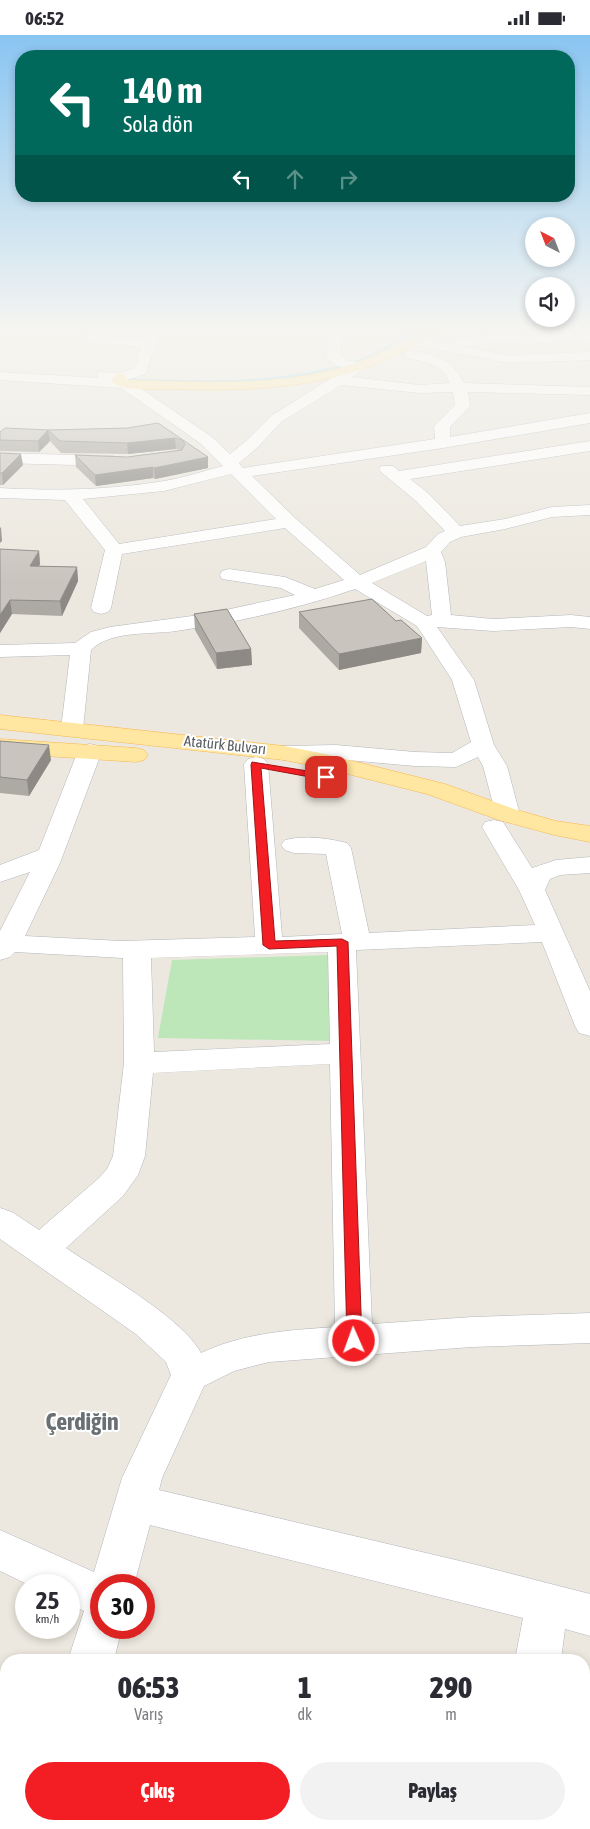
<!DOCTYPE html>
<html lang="tr">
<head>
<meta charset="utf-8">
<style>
  :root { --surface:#fff; --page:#f2f2f3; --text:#2b2b33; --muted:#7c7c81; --accent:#f31e23 }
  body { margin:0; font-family:"Asap Condensed",sans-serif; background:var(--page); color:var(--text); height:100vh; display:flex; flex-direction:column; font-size:19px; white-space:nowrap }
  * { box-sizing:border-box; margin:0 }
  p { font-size:16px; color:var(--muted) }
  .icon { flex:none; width:28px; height:28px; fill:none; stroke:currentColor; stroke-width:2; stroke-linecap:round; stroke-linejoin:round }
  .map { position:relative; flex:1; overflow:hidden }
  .drawer { position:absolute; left:0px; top:1619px; width:590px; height:176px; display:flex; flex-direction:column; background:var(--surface); border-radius:20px 20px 0 0; box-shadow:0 2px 8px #0003 }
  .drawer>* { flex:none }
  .guide { position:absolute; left:15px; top:15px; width:560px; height:152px; border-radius:20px; box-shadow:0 2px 8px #0003; background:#00695c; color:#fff; overflow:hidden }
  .needle { width:32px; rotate:318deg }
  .fabs { position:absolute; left:525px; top:182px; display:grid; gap:10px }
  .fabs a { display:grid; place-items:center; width:50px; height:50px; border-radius:50%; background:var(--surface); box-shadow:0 2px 8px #0003; font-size:25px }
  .speed { position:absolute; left:15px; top:1539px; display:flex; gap:10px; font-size:25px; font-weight:700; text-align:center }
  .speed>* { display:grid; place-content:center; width:65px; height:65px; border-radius:50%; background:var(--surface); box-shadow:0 2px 8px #0003; line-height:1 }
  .speed small { font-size:12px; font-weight:400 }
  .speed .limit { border:8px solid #d22; background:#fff; color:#111 }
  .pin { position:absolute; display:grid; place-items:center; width:42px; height:42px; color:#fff; margin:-21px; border-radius:10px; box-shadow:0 2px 8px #0006 }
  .me { position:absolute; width:55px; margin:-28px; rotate:358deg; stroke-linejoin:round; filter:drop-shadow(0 0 4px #0008) }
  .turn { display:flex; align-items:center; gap:18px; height:105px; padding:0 25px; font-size:22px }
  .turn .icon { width:65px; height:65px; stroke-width:2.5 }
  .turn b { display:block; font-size:35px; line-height:42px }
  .lanes { display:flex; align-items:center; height:48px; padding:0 25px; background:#0003; justify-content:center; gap:25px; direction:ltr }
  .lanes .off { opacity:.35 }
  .eta { display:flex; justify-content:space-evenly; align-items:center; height:85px; text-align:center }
  .eta b { font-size:30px; font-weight:800; line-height:35px }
  .button { display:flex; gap:10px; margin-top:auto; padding:10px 25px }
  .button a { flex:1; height:58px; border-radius:30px; background:var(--accent); color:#fff; font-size:20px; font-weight:800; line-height:58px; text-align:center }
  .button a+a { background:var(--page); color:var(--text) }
  .status { display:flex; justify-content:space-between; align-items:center; height:35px; padding:0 25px; background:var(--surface); direction:ltr }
  .status svg { height:14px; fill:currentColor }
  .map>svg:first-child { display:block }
</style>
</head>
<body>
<div class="status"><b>06:52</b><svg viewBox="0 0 49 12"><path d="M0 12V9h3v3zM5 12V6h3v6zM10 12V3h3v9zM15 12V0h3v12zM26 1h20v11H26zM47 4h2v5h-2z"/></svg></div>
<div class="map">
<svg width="590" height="1794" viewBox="0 0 590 1794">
  <rect width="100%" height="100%" fill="#ece8df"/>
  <path fill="#bde6b9" d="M 331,920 L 337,1006 L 158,1003 L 172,925 Z"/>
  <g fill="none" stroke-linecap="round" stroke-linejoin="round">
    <path stroke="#9cdeff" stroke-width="4" d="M 120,345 C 197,348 280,352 354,328 C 376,321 396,307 415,296"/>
    <g stroke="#b2b6bb" stroke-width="1">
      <path id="minor" d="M 89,296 L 103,296 L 101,301 L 145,304 L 149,296 L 163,296 L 156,308 L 146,339 L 126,345 L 130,346 L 212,402 L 230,419 L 246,406 L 271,381 L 347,333 L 336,331 L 326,322 L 327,308 L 335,296 L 349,296 L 340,308 L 340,320 L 346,325 L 364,329 L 366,332 L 352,342 L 419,350 L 450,348 C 441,327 427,328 407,323 L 405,320 L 407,317 L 412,316 C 436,319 453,325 464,348 L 590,352 L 590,360 L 468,357 L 470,371 L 450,392 L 450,402 L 590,378 L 590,388 L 443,413 L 252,441 L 295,483 L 360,540 L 426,512 L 438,499 L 445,496 L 416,466 L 381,437 L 379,434 L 381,431 L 393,431 L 399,436 L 590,406 L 590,416 L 410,444 L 428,458 L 460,491 L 505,484 L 552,472 L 590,470 L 590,480 L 552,482 L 505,494 L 461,502 L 450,507 L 441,517 L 445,527 L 451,580 L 493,584 L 571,580 L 590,582 L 590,594 L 571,592 L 493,596 L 437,592 L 474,645 L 494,710 L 507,731 L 520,780 L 517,785 L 508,787 L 499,785 L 496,780 L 483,731 L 478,722 L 456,732 L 415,731 L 336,724 L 284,725 L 276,723 L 272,718 L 276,713 L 284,711 L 336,710 L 415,717 L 452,718 L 471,707 L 452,645 L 417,591 L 355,554 C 317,567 279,577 240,585 C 219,589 197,593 176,596 C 149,600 111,595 91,615 L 83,694 L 80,699 L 72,701 L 64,699 L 61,694 L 70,620 L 0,622 L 0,610 L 75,608 L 91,597 L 110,592 L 207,579 L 295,560 L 281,553 L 222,544 L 220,540 L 222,536 L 229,534 L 285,542 L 315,554 L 344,545 L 285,493 L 122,519 L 111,573 L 108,577 L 101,579 L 94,577 L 91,573 L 105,515 L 65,465 L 0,463 L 0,453 C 55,456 110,455 164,446 C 184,443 203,436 223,431 L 200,408 L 121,353 L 0,345 L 0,337 L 99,343 L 97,340 L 99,337 L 120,338 L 135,333 L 141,312 L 92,308 L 87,302 ZM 341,350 L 419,358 L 453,357 L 455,370 L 434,391 L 435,404 L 243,433 L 239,428 L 258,412 L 281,387 ZM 231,439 L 276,484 L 119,509 L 83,464 L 164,456 ZM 426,526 L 432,580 L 427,581 L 372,548 Z
        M 566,297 L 590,298 L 590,306 L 566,305 L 530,309 L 497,306 L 465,312 L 509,320 L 590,317 L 590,325 L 509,328 L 414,310 L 407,306 L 414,302 L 450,309 L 456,305 L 497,298 L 530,301 Z
        M 0,418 L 113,421 L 119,423 L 121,426 L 119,429 L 113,431 L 0,428 Z
        M 90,709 L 98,711 L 102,716 L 60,828 L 25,901 L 121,906 L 255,902 L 244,729 L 248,724 L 256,722 L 264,724 L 268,729 L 282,902 L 342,899 L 326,819 L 294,818 L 285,815 L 281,810 L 285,805 C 305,800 327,803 347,808 L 351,813 L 369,898 L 535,890 L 519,855 L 482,792 L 485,787 L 494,785 L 503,787 L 532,833 L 556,825 L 590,822 L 590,838 L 560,840 L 550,844 L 545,855 L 590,956 L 590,1001 L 579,998 L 575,991 L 542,907 L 356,915 L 372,1289 L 472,1282 L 590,1278 L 590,1308 L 472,1312 L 269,1327 L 234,1336 L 204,1351 L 162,1443 L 159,1455 L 477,1530 L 590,1559 L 590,1601 L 565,1594 L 561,1625 L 515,1625 L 523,1583 L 150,1490 L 134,1550 L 101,1550 L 101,1592 L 122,1592 L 114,1625 L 68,1625 L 84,1576 L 69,1569 L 69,1550 L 29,1550 L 0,1536 L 0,1495 L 94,1537 L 122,1443 L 171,1340 L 166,1327 L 136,1299 L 0,1204 L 0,1173 L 12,1177 L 39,1195 L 99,1143 L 107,1134 L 113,1121 L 124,1028 L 123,923 L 15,917 L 10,922 L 0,925 L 0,896 L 30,837 L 0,847 L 0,830 L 39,815 L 78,716 L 82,711 ZM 328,917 L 330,1009 L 154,1017 L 151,923 ZM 330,1029 L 335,1292 C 289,1295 243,1298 201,1318 C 183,1283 100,1236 66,1213 L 123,1161 L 138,1140 L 145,1121 L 153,1038 Z
        M 20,1789 L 68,1789 L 67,1794 L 17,1794 Z
        M 487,1789 L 535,1789 L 535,1794 L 485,1794 Z"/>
    </g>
    <g stroke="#fab64a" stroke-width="1">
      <path id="major" d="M 422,296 L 439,296 C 432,304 418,309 409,314 C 335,354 250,357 167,354 C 153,354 120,357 112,346 L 115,339 L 125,339 L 128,345 C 205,347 287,353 361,326 C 382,318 402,307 422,296 Z
        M 0,680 L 284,711 L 325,719 L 445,749 L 517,775 L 556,786 L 590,791 L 590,807 L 554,800 L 499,785 L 427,759 L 324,733 L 284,725 L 0,694 Z
        M 0,704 L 136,713 L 144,715 L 148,720 L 144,725 L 136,727 L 0,718 Z"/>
    </g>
    <use href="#minor" fill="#fff" fill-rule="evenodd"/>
    <use href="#major" fill="#ffe6a1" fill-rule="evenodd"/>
  </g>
  <path fill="#ada9a3" d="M 158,388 L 208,422 L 208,433 L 155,444 L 153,443 L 96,451 L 76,432 L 75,420 L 127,422 L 179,415 L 176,414 L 128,419 L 61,418 L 50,406 L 39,417 L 0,416 L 0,397 L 49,395 L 128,393 Z
    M 0,418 L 23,430 L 3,450 L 0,450 Z
    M 0,514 L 39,516 L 40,529 L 39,531 L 77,532 L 78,546 L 62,581 L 12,579 L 0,598 Z
    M 299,577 L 396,586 L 422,603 L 421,618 L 339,635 L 299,593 Z
    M 194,579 L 251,614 L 252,630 L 217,634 L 195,595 Z
    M 0,706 L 51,725 L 29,761 L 0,758 Z"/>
  <path fill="#8d8a85" d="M 48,395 L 50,406 L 39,417 L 38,406 Z
    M 175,403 L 176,414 L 128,419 L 127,408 Z
    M 21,419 L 23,430 L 3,450 L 2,438 Z
    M 208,422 L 208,433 L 155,444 L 154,433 Z
    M 153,432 L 153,443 L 96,451 L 95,440 Z
    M 1,492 L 2,506 L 0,508 L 0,493 Z
    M 39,516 L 40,529 L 31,545 L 30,531 Z
    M 77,532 L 78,546 L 62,581 L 60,566 Z
    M 10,565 L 12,579 L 0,598 L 0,580 Z
    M 422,603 L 421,618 L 339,635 L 339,619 Z
    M 251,614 L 252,630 L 217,634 L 216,618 Z
    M 49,710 L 51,725 L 29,761 L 27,745 Z"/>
  <path fill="#c9c5be" stroke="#8d8a85" d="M 158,388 L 208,422 L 154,433 L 153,432 L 95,440 L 75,420 L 127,422 L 182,415 L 185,409 L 182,405 L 175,403 L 127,408 L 60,406 L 48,395 L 38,406 L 0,405 L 0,397 L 5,393 L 49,395 L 128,393 Z
    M 0,418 L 21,419 L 2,438 L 0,438 Z
    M 0,514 L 39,516 L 30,531 L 77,532 L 60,566 L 10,565 L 0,580 Z
    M 372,564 L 396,586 L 401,585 L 422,603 L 339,619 L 299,577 Z
    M 227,574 L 251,614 L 216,618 L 194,579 Z
    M 0,706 L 49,710 L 27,745 L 0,742 Z"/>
  <linearGradient id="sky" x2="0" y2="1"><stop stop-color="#89c5f1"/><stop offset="0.54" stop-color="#f6f5f1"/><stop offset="1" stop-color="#f6f5f1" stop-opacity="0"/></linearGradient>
  <rect width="590" height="547" fill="url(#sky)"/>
  <path fill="#f31e23" stroke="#9e1417" d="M 252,727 L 326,739 L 331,742 L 326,745 L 261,733 L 275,906 L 342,904 L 348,907 L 362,1306 L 360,1310 L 354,1312 L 349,1310 L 347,1306 L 337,911 L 269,914 L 263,910 L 251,730 Z"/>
  <g text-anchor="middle" stroke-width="4" stroke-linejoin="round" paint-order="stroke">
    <g font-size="15" fill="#585d61" stroke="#fff">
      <text transform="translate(225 710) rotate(6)" y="5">Atatürk Bulvarı</text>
    </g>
    <g font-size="24" font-weight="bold" fill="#696f73" stroke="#fff">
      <text x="82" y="1395">Çerdiğin</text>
    </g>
  </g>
</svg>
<div class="fabs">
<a><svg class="needle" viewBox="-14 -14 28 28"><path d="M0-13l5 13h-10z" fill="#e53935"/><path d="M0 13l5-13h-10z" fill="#7c7c81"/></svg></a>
<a><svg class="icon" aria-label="sound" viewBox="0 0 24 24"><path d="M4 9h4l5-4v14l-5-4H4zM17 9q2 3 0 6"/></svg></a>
</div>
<div class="speed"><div>25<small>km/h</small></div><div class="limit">30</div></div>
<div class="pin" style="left:326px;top:742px;background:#d93025"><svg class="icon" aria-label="arrive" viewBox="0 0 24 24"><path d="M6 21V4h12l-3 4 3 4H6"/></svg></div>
<svg class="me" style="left:354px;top:1306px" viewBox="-20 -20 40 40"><circle r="17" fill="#f31e23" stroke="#fff" stroke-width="3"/><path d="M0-11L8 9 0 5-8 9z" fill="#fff"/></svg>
<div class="guide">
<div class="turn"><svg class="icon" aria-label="left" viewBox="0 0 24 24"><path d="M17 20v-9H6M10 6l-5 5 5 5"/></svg><div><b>140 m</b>Sola dön</div></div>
<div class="lanes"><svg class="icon" aria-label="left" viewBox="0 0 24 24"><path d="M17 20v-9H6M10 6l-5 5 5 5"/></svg><svg class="icon off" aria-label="ahead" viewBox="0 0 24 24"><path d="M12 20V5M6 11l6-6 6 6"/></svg><svg class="icon off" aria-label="right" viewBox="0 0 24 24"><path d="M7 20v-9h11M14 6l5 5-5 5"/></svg></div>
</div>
<section class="drawer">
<div class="eta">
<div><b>06:53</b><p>Varış</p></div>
<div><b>1</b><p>dk</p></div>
<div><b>290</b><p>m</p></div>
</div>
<div class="button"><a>Çıkış</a><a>Paylaş</a></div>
</section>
</div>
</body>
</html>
